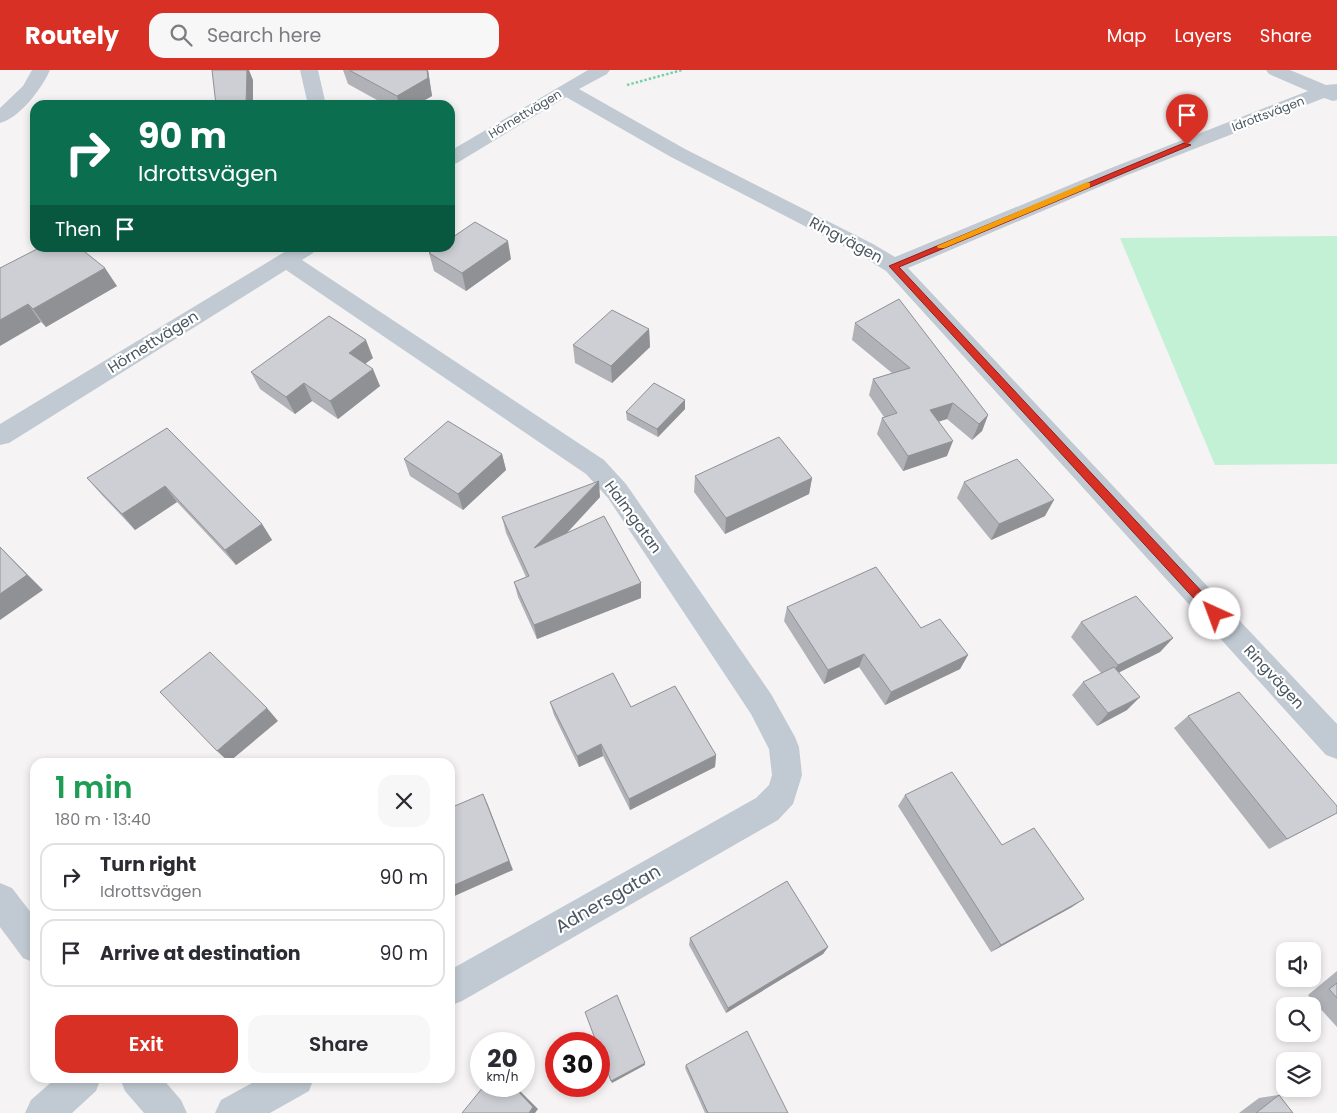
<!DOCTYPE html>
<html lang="en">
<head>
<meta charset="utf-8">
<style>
  :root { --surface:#fff; --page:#f7f7f7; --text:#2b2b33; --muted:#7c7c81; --line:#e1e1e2; --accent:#d93025 }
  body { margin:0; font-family:Poppins,sans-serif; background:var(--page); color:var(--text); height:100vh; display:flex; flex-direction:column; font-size:19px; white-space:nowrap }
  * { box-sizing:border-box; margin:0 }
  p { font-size:16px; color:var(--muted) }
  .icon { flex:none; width:28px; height:28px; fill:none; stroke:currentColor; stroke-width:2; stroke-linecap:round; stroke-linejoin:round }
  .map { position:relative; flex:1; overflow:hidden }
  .panel { position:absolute; left:30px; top:688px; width:425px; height:325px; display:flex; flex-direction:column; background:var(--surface); border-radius:15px; box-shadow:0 2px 8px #0003 }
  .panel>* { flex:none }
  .top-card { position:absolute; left:30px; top:30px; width:425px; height:152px; border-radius:15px; box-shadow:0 2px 8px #0003; background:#0b6e4f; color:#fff; overflow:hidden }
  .controls { position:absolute; left:1276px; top:872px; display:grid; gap:10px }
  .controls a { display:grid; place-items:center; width:45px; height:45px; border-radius:10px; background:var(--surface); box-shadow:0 2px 8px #0003; font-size:25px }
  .speed { position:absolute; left:470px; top:962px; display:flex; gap:10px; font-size:25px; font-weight:700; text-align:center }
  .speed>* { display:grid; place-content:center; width:65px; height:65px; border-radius:50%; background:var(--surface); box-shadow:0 2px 8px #0003; line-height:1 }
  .speed small { font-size:12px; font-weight:400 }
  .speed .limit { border:8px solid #d22; background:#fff; color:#111 }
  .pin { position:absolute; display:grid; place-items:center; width:42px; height:42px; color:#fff; margin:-51px -21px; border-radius:50% 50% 50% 0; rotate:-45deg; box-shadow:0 0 5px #0007 }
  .pin .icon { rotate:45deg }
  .me { position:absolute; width:55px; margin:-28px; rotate:317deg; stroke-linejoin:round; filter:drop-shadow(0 0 4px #0008) }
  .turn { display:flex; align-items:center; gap:18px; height:105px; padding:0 25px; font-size:22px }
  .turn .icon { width:65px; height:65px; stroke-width:2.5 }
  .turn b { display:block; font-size:35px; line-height:42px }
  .then { display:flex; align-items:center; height:48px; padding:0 25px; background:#0003; gap:10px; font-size:19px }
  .round { display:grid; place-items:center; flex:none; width:52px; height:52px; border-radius:15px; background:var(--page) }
  .summary { display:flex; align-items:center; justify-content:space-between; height:85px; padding:0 25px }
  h1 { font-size:30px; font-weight:600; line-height:38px; color:#1e9e55 }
  .primary-button { display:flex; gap:10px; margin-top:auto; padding:10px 25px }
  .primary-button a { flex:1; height:58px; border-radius:15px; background:var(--accent); color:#fff; font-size:20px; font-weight:600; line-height:58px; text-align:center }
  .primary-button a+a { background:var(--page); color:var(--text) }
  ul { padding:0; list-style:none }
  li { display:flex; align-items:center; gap:15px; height:68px; margin:0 10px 8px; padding:0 15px; border:2px solid var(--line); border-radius:15px }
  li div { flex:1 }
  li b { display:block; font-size:19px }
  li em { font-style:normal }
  header { display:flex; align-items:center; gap:30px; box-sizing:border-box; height:70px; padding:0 25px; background:var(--accent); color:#fff }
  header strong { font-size:24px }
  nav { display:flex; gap:28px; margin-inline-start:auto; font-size:18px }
  .search { width:350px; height:45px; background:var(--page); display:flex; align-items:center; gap:12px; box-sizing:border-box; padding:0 18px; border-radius:15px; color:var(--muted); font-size:19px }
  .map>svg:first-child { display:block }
</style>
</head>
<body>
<header>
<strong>Routely</strong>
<div class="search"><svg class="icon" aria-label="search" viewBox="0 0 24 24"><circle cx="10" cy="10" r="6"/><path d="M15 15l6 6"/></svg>Search here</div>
<nav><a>Map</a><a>Layers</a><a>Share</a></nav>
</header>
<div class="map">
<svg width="1337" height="1043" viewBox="0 0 1337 1043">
  <rect width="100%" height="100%" fill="#f5f3f3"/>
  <path fill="#c3f1d5" d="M 1337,166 L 1337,394 L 1215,395 L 1120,168 Z"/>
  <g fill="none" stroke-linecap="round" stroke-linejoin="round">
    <path stroke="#7ad0a6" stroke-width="2.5" stroke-dasharray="2.5 2" stroke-linecap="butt" d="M 627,15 L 682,0"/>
    <path fill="#c1cad2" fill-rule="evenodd" d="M 32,0 L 50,0 C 42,18 20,48 0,53 L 0,38 L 23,16 Z
      M 300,0 L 318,0 L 326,35 L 308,35 Z
      M 588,0 L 610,0 L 607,4 L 579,19 L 685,79 L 873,174 L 895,187 L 1111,98 L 1308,21 L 1269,4 L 1266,0 L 1290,0 L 1326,15 L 1337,14 L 1337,30 L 1333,31 L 1324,28 L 1125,106 L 908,198 L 1337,654 L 1337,689 L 1326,685 L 886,201 L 859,184 L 671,87 L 566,27 L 457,93 L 450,95 L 450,81 Z
      M 291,178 L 316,178 L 313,183 L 302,190 L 604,390 L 626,414 L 771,624 L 795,667 L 799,677 L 802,705 L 793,734 L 778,750 L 462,931 L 450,936 L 450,900 L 756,728 L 769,715 L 772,705 L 769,679 L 751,644 L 608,428 L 586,404 L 286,200 L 9,373 L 0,375 L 0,354 Z
      M 0,813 L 12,818 L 35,848 L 35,893 L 23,888 L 0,857 Z
      M 56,1008 L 101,1008 L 96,1021 L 72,1043 L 25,1043 L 31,1030 Z
      M 120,1008 L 162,1008 L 181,1030 L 187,1043 L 144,1043 L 125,1021 Z
      M 261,1008 L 314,1008 L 309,1021 L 270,1043 L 215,1043 L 221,1030 Z"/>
  </g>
  <path fill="#b0b2b7" d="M 343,0 L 428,0 L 432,26 L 416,35 L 386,35 L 348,14 Z
    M 429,183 L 511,189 L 466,221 L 434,201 Z
    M 0,198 L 117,216 L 46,257 L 41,252 Z
    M 855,253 L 988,345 L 982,361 L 972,370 L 947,349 L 939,351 L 947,386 L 903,401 L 877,364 L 882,348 L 884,347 L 869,325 L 873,309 L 892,303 L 852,270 Z
    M 649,259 L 650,277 L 612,313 L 575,293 L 573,275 Z
    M 373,288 L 365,293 L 380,316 L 338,349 L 312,331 L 295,344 L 260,319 L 251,302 Z
    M 685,330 L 685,339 L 658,367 L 627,350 L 626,342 Z
    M 167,358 L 262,454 L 272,470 L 236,495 L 177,432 L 135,460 L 101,424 L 87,408 Z
    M 502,384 L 506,400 L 463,440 L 410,406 L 404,389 Z
    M 695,406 L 812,408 L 809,424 L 725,464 L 694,422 Z
    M 964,412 L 1045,446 L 991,470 L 957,428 Z
    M 600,427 L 566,464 L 641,513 L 641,528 L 537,569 L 518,527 L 514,512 L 526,507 L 506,463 L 502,447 Z
    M 787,537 L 921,558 L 968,585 L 960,599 L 885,635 L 859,597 L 824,614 L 784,551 Z
    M 1081,552 L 1173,568 L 1160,582 L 1119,602 L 1127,640 L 1097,656 L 1072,625 L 1083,612 L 1101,603 L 1071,567 Z
    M 550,632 L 631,637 L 716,685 L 715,697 L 630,740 L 603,686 L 579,697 L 554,645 Z
    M 1188,646 L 1337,743 L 1269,779 L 1174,658 Z
    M 905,725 L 1002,775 L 1072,837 L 991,882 L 898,736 Z
    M 690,868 L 828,877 L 823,884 L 726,943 L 689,875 Z
    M 1337,901 L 1337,957 L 1308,925 Z
    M 686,995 L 788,1043 L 705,1043 L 685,998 Z
    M 1279,1025 L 1293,1043 L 1239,1043 L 1259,1028 Z"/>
  <path fill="#909195" d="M 247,0 L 249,0 L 253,10 L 253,35 L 246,35 Z
    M 427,0 L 428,0 L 432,26 L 416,35 L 399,35 L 397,26 Z
    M 508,171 L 511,189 L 466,221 L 462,203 Z
    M 105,198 L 117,216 L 46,257 L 33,239 Z
    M 28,234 L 41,252 L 0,276 L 0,250 Z
    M 649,259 L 650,277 L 612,313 L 611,296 Z
    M 366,270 L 373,288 L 356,301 L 349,283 Z
    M 373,299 L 380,316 L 338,349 L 330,331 Z
    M 304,313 L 312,331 L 295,344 L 286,327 Z
    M 685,330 L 685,339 L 658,367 L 657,359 Z
    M 953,333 L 947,349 L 925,356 L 930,340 Z
    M 988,345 L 982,361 L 972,370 L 979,354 Z
    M 953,371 L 947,386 L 903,401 L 908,386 Z
    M 502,384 L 506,400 L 463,440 L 458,424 Z
    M 812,408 L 809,424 L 725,464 L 726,448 Z
    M 599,411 L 600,427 L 538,494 L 534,478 Z
    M 165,416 L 177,432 L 135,460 L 122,444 Z
    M 1054,430 L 1045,446 L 991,470 L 999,454 Z
    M 262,454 L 272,470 L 236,495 L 225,480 Z
    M 0,477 L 43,520 L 0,550 Z
    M 641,513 L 641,528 L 537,569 L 534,555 Z
    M 1173,568 L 1160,582 L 1106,609 L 1118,595 Z
    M 864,584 L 859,597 L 824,614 L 828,600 Z
    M 968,585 L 960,599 L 885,635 L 891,622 Z
    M 1140,627 L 1127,640 L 1097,656 L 1108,643 Z
    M 267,638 L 278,651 L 229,692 L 217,681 Z
    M 601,674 L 603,686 L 579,697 L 577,686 Z
    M 716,685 L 715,697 L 630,740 L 629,729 Z
    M 483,724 L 488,735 L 513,800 L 450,828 L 450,817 Z
    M 1084,829 L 1072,837 L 991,882 L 1001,875 Z
    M 828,877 L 823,884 L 726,943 L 728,938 Z
    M 645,993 L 645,995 L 612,1013 L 611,1011 Z
    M 513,1016 L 515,1016 L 538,1039 L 535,1043 L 529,1043 Z"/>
  <path fill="#cdcfd5" stroke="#909195" d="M 212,0 L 247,0 L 246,35 L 216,35 Z
    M 349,0 L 427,0 L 428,8 L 397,26 Z
    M 475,152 L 508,171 L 462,203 L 429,183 L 437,178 L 450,178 L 450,169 Z
    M 39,178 L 80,178 L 105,198 L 33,239 L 28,234 L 0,250 L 0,198 Z
    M 899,229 L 988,345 L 979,354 L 953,333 L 930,340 L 953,371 L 908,386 L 882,348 L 897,343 L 873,309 L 910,298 L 855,253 Z
    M 612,240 L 649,259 L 611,296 L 573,275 Z
    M 329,246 L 366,270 L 349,283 L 373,299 L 330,331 L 304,313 L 286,327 L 251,302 Z
    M 654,313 L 685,330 L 657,359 L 626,342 Z
    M 448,351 L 502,384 L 458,424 L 404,389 Z
    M 167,358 L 262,454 L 225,480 L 165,416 L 122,444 L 87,408 Z
    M 779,367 L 812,408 L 726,448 L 695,406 Z
    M 1017,389 L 1054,430 L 999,454 L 964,412 Z
    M 599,411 L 534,478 L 604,446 L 641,513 L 534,555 L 514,512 L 529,506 L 502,447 Z
    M 0,477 L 27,505 L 0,524 Z
    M 876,497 L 921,558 L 940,549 L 968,585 L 891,622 L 864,584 L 828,600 L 787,537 Z
    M 1136,526 L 1173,568 L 1118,595 L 1081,552 Z
    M 210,582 L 267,638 L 217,681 L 160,622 Z
    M 1114,597 L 1140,627 L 1108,643 L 1083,612 Z
    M 613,603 L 631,637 L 675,616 L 716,685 L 629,729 L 601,674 L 577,686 L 550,632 Z
    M 1239,622 L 1337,736 L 1337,743 L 1287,769 L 1188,646 Z
    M 952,702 L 1002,775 L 1034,758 L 1084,829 L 1001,875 L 905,725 Z
    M 483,724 L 509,791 L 450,817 L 450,738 Z
    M 787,811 L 828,877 L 728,938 L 690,868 Z
    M 1337,913 L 1337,928 L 1329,919 Z
    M 617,925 L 645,993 L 611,1011 L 599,979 L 599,974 L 597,974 L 585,942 Z
    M 747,961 L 788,1043 L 708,1043 L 686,995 Z
    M 484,1016 L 513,1016 L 533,1037 L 529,1043 L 462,1043 Z
    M 1279,1025 L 1293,1043 L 1256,1043 Z"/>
  <path fill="#d93025" stroke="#8d1f18" d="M 1184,73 L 1191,75 L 899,197 L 1219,540 L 1221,544 L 1219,547 L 1211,547 L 889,196 Z"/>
  <path fill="#f59e0b" d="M 1087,112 L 1090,113 L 1090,117 L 944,178 L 938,178 L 937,176 Z"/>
  <g text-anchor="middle" stroke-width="4.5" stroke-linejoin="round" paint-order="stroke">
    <g font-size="12" fill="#4a5661" stroke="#fff">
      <text transform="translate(525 44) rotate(-31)" y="4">Hörnettvägen</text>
      <text transform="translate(1268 44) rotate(-21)" y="4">Idrottsvägen</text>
    </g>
    <g font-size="15" fill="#4a5661" stroke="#fff">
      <text transform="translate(846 170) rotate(28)" y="5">Ringvägen</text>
      <text transform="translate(153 272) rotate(-32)" y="5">Hörnettvägen</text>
      <text transform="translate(633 447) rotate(54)" y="5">Halmgatan</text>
      <text transform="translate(1274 607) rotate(47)" y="5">Ringvägen</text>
    </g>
    <g font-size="18" fill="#4a5661" stroke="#fff">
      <text transform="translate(608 829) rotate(-30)" y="6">Adnersgatan</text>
    </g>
  </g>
</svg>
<div class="controls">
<a><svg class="icon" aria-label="sound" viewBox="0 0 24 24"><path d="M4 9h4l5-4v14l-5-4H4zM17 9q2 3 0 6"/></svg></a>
<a><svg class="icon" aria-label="search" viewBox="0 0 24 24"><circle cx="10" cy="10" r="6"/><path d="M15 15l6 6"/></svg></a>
<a><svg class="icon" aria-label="layers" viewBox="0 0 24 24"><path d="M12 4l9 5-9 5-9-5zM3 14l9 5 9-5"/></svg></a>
</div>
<div class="speed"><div>20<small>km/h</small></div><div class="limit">30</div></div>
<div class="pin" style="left:1187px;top:75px;background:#d93025"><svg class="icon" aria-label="arrive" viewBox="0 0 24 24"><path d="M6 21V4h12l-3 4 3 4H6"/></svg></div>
<svg class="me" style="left:1215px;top:544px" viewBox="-20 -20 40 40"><circle r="19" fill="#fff"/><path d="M0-13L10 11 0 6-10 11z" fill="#d93025"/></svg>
<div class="top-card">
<div class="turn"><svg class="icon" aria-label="right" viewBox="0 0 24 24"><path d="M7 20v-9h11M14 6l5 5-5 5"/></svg><div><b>90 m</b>Idrottsvägen</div></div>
<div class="then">Then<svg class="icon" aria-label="arrive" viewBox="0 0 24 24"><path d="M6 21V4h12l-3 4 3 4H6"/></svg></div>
</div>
<section class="panel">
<div class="summary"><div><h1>1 min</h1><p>180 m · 13:40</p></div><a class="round"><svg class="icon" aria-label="close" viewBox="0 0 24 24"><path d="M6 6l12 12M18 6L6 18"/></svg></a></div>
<ul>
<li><svg class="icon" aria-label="right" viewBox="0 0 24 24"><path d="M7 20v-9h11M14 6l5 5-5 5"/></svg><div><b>Turn right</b><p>Idrottsvägen</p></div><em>90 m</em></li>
<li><svg class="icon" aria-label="arrive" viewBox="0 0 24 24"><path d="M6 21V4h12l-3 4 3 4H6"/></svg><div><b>Arrive at destination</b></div><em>90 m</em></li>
</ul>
<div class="primary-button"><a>Exit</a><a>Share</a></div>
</section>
</div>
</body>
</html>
